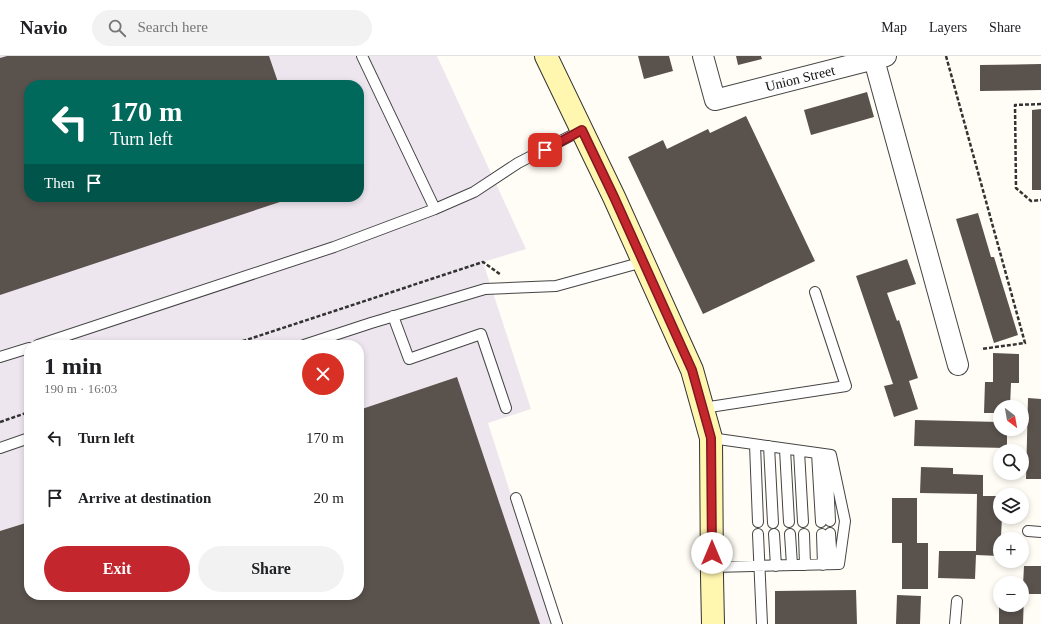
<!DOCTYPE html>
<html lang="en">
<head>
<meta charset="utf-8">
<style>
  :root { --surface:#fff; --page:#f2f2f2; --text:#202124; --muted:#757577; --line:#e0e0e0; --accent:#c4262e }
  body { margin:0; font-family:Georgia,serif; background:var(--page); color:var(--text); height:100vh; display:flex; flex-direction:column; font-size:15px; white-space:nowrap }
  * { box-sizing:border-box; margin:0 }
  p { font-size:13px; color:var(--muted) }
  .icon { flex:none; width:22px; height:22px; fill:none; stroke:currentColor; stroke-width:2; stroke-linecap:round; stroke-linejoin:round }
  .map { position:relative; flex:1; overflow:hidden }
  .drawer { position:absolute; left:24px; top:284px; width:340px; height:260px; display:flex; flex-direction:column; background:var(--surface); border-radius:16px; box-shadow:0 2px 6px #0003 }
  .drawer>* { flex:none }
  .top-card { position:absolute; left:24px; top:24px; width:340px; height:122px; border-radius:16px; box-shadow:0 2px 6px #0003; background:#00695c; color:#fff; overflow:hidden }
  .needle { width:26px; rotate:149deg }
  .controls { position:absolute; left:993px; top:344px; display:grid; gap:8px }
  .controls a { display:grid; place-items:center; width:36px; height:36px; border-radius:50%; background:var(--surface); box-shadow:0 2px 6px #0003; font-size:20px }
  .pin { position:absolute; display:grid; place-items:center; width:34px; height:34px; color:#fff; margin:-17px; border-radius:8px; box-shadow:0 2px 6px #0006 }
  .me { position:absolute; width:44px; margin:-22px; rotate:0deg; stroke-linejoin:round; filter:drop-shadow(0 0 3px #0008) }
  .turn { display:flex; align-items:center; gap:14px; height:84px; padding:0 20px; font-size:18px }
  .turn .icon { width:52px; height:52px; stroke-width:2.5 }
  .turn b { display:block; font-size:28px; line-height:34px }
  .then { display:flex; align-items:center; height:38px; padding:0 20px; background:#0003; gap:8px; font-size:15px }
  .round { display:grid; place-items:center; flex:none; width:42px; height:42px; border-radius:21px; background:var(--page) }
  .headline { display:flex; align-items:center; justify-content:space-between; height:68px; padding:0 20px }
  h1 { font-size:24px; font-weight:700; line-height:30px }
  .action { display:flex; gap:8px; margin-top:auto; padding:8px 20px }
  .action a { flex:1; height:46px; border-radius:24px; background:var(--accent); color:#fff; font-size:16px; font-weight:700; line-height:46px; text-align:center }
  .action a+a { background:var(--page); color:var(--text) }
  ul { padding:0; list-style:none }
  li { display:flex; align-items:center; gap:12px; height:60px; padding:0 20px }
  li div { flex:1 }
  li b { display:block; font-size:15px }
  li em { font-style:normal }
  header { display:flex; align-items:center; gap:24px; box-sizing:border-box; height:56px; padding:0 20px; background:var(--surface); border-bottom:1px solid var(--line) }
  header strong { font-size:19px }
  nav { display:flex; gap:22px; margin-inline-start:auto; font-size:14px }
  .search { width:280px; height:36px; background:var(--page); display:flex; align-items:center; gap:10px; box-sizing:border-box; padding:0 14px; border-radius:22px; color:var(--muted); font-size:15px }
  .map>svg:first-child { display:block }
</style>
</head>
<body>
<header>
<strong>Navio</strong>
<div class="search"><svg class="icon" aria-label="search" viewBox="0 0 24 24"><circle cx="10" cy="10" r="6"/><path d="M15 15l6 6"/></svg>Search here</div>
<nav><a>Map</a><a>Layers</a><a>Share</a></nav>
</header>
<div class="map">
<svg width="1041" height="568" viewBox="0 0 1041 568">
  <rect width="100%" height="100%" fill="#fffdf5"/>
  <path fill="#eee6ef" fill-rule="evenodd" d="M 0,0 L 437,0 L 526,193 L 483,206 L 531,353 L 488,367 L 552,568 L 0,568 ZM 29,29 L 359,29 L 359,141 L 29,141 ZM 29,289 L 359,289 L 359,539 L 29,539 Z"/>
  <path fill="#5a524d" d="M 7,0 L 269,0 L 279,29 L 29,29 L 29,141 L 295,141 L 0,239 L 0,2 Z
    M 638,0 L 669,0 L 673,15 L 644,23 Z
    M 736,0 L 761,0 L 762,3 L 738,9 Z
    M 1041,8 L 1041,34 L 980,35 L 980,9 Z
    M 867,36 L 874,61 L 811,79 L 804,54 Z
    M 1041,53 L 1041,134 L 1032,134 L 1032,54 Z
    M 746,60 L 815,205 L 703,258 L 628,101 L 663,84 L 667,93 L 708,73 L 710,77 Z
    M 978,157 L 991,201 L 994,201 L 1018,279 L 994,287 L 956,163 Z
    M 907,203 L 916,228 L 887,237 L 897,265 L 899,264 L 918,322 L 909,325 L 918,353 L 894,361 L 884,330 L 893,328 L 856,220 Z
    M 993,297 L 1019,298 L 1019,327 L 1011,327 L 1010,351 L 1000,351 L 1000,357 L 984,357 L 985,326 L 993,326 Z
    M 457,321 L 540,568 L 0,568 L 0,475 L 29,466 L 29,539 L 359,539 L 359,354 Z
    M 1028,342 L 1041,343 L 1041,423 L 1026,423 Z
    M 915,364 L 1000,366 L 1000,373 L 1007,373 L 1007,392 L 914,390 Z
    M 921,411 L 953,412 L 953,418 L 983,419 L 983,440 L 1000,440 L 1000,461 L 1002,461 L 1000,500 L 976,499 L 975,523 L 938,522 L 939,495 L 976,495 L 977,438 L 920,437 Z
    M 892,442 L 917,442 L 917,487 L 928,487 L 928,533 L 902,533 L 902,487 L 892,487 Z
    M 1024,510 L 1041,510 L 1041,538 L 1024,538 L 1023,568 L 999,568 L 999,549 L 1022,549 Z
    M 856,534 L 857,568 L 775,568 L 775,535 Z
    M 897,539 L 921,540 L 920,568 L 896,568 Z"/>
  <g fill="none" stroke-linecap="round" stroke-linejoin="round">
    <g stroke="#444" stroke-width="12">
      <path id="service" d="M 362,0 L 435,153
        M 393,260 L 409,303 L 481,278 L 506,352
        M 38,289 L 334,191 L 435,153 L 474,136 L 518,107 L 582,74
        M 304,289 L 371,267 L 485,233 L 556,230 L 643,206
        M 0,301 L 29,292
        M 703,352 L 846,330 L 815,236
        M 711,382 L 831,399 L 845,465 L 839,508 L 712,511
        M 755,389 L 758,466
        M 769,390 L 773,467
        M 0,392 L 29,382
        M 785,393 L 789,466
        M 799,395 L 803,466
        M 817,397 L 821,466
        M 827,402 L 830,465
        M 516,442 L 557,568
        M 1028,475 L 1041,476
        M 830,477 L 832,508
        M 758,478 L 762,568
        M 774,478 L 776,510
        M 790,478 L 792,509
        M 804,478 L 805,509
        M 822,478 L 823,509
        M 955,568 L 957,545"/>
    </g>
    <g stroke="#444" stroke-width="22">
      <path id="minor" d="M 703,0 L 715,44 L 886,0
        M 873,0 L 958,309"/>
    </g>
    <g stroke="#333" stroke-width="24">
      <path id="secondary" d="M 546,0 L 614,141 L 692,314 L 711,382 L 712,520 L 713,568"/>
    </g>
    <path stroke="#333" stroke-width="2.5" stroke-dasharray="4 2" stroke-linecap="butt" d="M 946,0 L 1025,287 L 981,293
      M 1041,48 L 1015,49 L 1016,132 L 1031,145 L 1041,144
      M 231,289 L 483,206 L 501,219
      M 0,366 L 29,356"/>
    <use href="#service" stroke="#fff" stroke-width="10"/>
    <use href="#minor" stroke="#fff" stroke-width="20"/>
    <use href="#secondary" stroke="#fff6b0" stroke-width="22"/>
  </g>
  <g fill="none" stroke-linecap="round" stroke-linejoin="round">
    <g stroke="#7f191e" stroke-width="10">
      <path id="route" d="M 545,94 L 582,74 L 614,141 L 692,314 L 711,382 L 712,497"/>
    </g>
    <use href="#route" stroke="#c4262e" stroke-width="7"/>
  </g>
  <g text-anchor="middle" stroke-width="4" stroke-linejoin="round" paint-order="stroke">
    <g font-size="14" fill="#111" stroke="#fff">
      <text transform="translate(800 22) rotate(-14)" y="5">Union Street</text>
    </g>
  </g>
</svg>
<div class="controls">
<a><svg class="needle" viewBox="-14 -14 28 28"><path d="M0-13l5 13h-10z" fill="#e53935"/><path d="M0 13l5-13h-10z" fill="#757577"/></svg></a>
<a><svg class="icon" aria-label="search" viewBox="0 0 24 24"><circle cx="10" cy="10" r="6"/><path d="M15 15l6 6"/></svg></a>
<a><svg class="icon" aria-label="layers" viewBox="0 0 24 24"><path d="M12 4l9 5-9 5-9-5zM3 14l9 5 9-5"/></svg></a>
<a>+</a>
<a>−</a>
</div>
<div class="pin" style="left:545px;top:94px;background:#d93025"><svg class="icon" aria-label="arrive" viewBox="0 0 24 24"><path d="M6 21V4h12l-3 4 3 4H6"/></svg></div>
<svg class="me" style="left:712px;top:497px" viewBox="-20 -20 40 40"><circle r="19" fill="#fff"/><path d="M0-13L10 11 0 6-10 11z" fill="#c4262e"/></svg>
<div class="top-card">
<div class="turn"><svg class="icon" aria-label="left" viewBox="0 0 24 24"><path d="M17 20v-9H6M10 6l-5 5 5 5"/></svg><div><b>170 m</b>Turn left</div></div>
<div class="then">Then<svg class="icon" aria-label="arrive" viewBox="0 0 24 24"><path d="M6 21V4h12l-3 4 3 4H6"/></svg></div>
</div>
<section class="drawer">
<div class="headline"><div><h1>1 min</h1><p>190 m · 16:03</p></div><a class="round" style="background:#d93025;color:#fff"><svg class="icon" aria-label="close" viewBox="0 0 24 24"><path d="M6 6l12 12M18 6L6 18"/></svg></a></div>
<ul>
<li><svg class="icon" aria-label="left" viewBox="0 0 24 24"><path d="M17 20v-9H6M10 6l-5 5 5 5"/></svg><div><b>Turn left</b></div><em>170 m</em></li>
<li><svg class="icon" aria-label="arrive" viewBox="0 0 24 24"><path d="M6 21V4h12l-3 4 3 4H6"/></svg><div><b>Arrive at destination</b></div><em>20 m</em></li>
</ul>
<div class="action"><a>Exit</a><a>Share</a></div>
</section>
</div>
</body>
</html>
